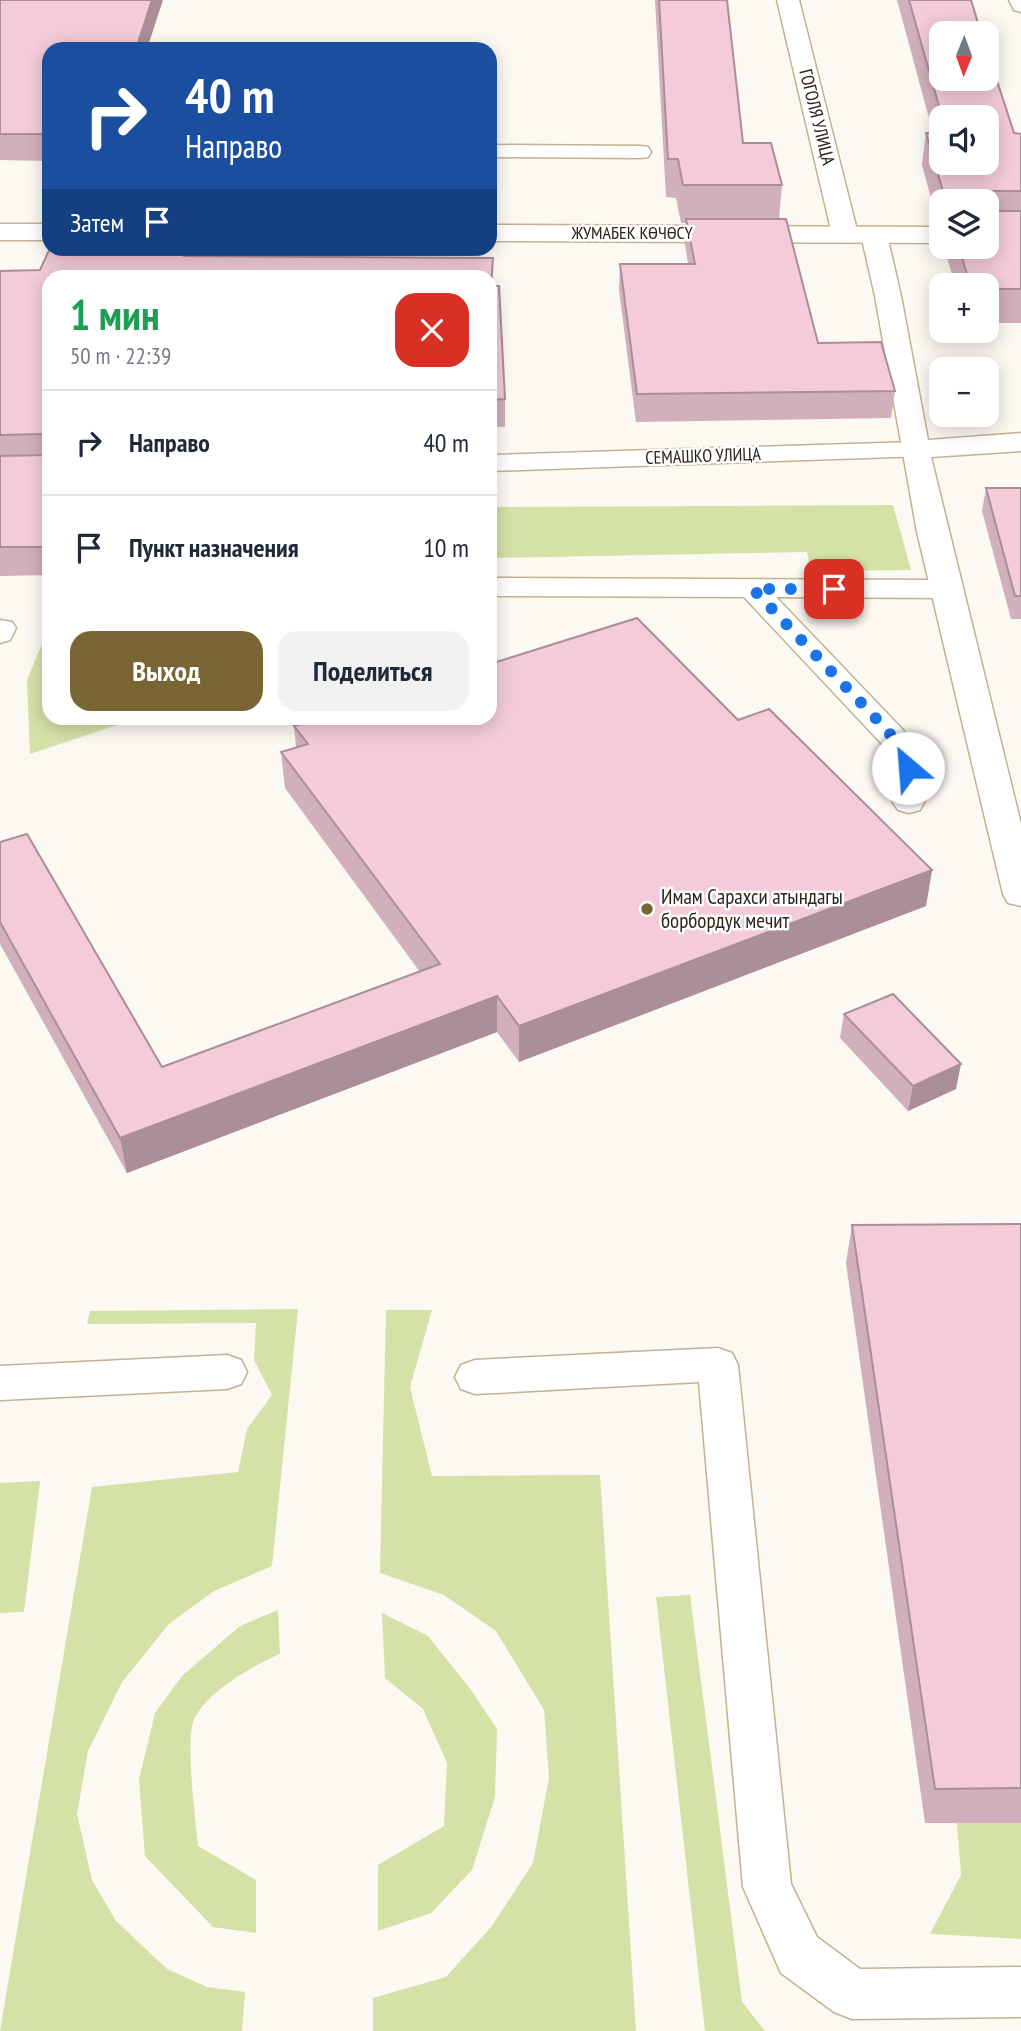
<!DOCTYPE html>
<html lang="ru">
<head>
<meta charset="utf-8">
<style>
  :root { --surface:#fff; --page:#f2f2f3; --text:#1f2937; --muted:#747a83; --line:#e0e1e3; --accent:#786533 }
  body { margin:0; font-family:"PT Sans Narrow",sans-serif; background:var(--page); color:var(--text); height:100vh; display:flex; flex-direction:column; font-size:26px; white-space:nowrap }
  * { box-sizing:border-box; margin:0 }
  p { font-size:23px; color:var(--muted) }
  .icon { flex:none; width:38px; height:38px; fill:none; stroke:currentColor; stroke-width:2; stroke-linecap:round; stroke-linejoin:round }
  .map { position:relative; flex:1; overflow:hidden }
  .drawer { position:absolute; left:42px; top:270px; width:455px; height:455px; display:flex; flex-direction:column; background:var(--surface); border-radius:21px; box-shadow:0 4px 18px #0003 }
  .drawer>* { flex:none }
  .hud { position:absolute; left:42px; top:42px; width:455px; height:214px; border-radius:21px; box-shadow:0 4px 18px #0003; background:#1a4fa0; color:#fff; overflow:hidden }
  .needle { width:46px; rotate:181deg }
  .buttons { position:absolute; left:929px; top:21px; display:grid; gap:14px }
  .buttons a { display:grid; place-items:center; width:70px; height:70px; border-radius:14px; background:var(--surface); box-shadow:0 4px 18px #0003; font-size:35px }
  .pin { position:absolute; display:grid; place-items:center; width:60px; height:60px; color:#fff; margin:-30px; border-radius:14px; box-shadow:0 4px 10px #0006 }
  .me { position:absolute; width:77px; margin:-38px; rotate:333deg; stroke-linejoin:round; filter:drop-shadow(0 0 5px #0008) }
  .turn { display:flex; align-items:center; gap:24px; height:147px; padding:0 28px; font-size:32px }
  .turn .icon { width:91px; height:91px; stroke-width:2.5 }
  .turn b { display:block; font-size:49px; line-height:60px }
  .then { display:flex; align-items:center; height:66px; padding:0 28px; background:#0003; gap:14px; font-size:26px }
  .round { display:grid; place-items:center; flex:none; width:74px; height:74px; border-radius:21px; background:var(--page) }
  .summary { display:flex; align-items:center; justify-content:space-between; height:119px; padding:0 28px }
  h1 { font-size:42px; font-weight:600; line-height:52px; color:#1e9e55 }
  .primary-button { display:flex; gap:14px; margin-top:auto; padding:14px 28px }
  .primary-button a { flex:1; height:80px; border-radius:21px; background:var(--accent); color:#fff; font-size:28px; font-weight:600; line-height:80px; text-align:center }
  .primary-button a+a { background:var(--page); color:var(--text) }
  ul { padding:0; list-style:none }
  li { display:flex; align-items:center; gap:21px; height:105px; padding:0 28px; border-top:2px solid var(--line) }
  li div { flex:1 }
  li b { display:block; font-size:26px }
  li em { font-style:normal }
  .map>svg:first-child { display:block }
</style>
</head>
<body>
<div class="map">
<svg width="1021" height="2031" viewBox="0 0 1021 2031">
  <rect width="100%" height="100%" fill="#fcf8f2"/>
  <path fill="#d4e1a7" d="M 893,505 L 911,570 L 811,571 L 807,552 L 490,558 L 490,507 Z
    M 49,627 L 49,718 L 138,718 L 30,754 L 27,680 Z
    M 298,1309 L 272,1566 L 214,1591 L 169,1624 L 122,1682 L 88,1751 L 77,1814 L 92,1880 L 116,1921 L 167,1969 L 207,1987 L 245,1992 L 242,2031 L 0,2031 L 92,1487 L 238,1472 L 247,1429 L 272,1395 L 254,1360 L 256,1323 L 87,1324 L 90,1311 Z
    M 386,1310 L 432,1310 L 410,1387 L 432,1476 L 600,1475 L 636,2031 L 373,2031 L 373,1998 L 446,1977 L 492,1926 L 533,1863 L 549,1778 L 544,1710 L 496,1631 L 444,1595 L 380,1573 Z
    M 40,1481 L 24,1612 L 0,1613 L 0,1483 Z
    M 690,1595 L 742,2002 L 765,2031 L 705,2031 L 656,1597 Z
    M 278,1610 L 280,1654 C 252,1666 210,1690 195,1717 C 184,1738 196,1820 198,1846 L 256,1880 L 256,1933 L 213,1927 L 145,1856 L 139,1779 L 155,1713 L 182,1676 L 240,1626 Z
    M 382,1613 L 428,1636 L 471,1690 L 497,1729 L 495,1797 L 472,1870 L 431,1913 L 378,1931 L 378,1865 L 444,1826 L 447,1763 L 423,1709 L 385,1678 Z
    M 957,1823 L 1021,1823 L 1021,1939 L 930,1934 L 961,1875 Z"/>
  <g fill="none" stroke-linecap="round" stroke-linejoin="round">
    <g stroke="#c4b191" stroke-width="3">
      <path id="service" d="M 1009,0 L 1021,0 L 1021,12 L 1014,10 Z
        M 490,145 L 640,146 L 648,147 L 651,152 L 648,157 L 640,158 L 490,157 Z
        M 915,442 L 924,444 L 928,450 L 924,456 L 490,471 L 490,455 Z
        M 490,578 L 944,580 L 954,583 L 958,589 L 954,595 L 944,598 L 776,597 L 903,730 C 918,752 937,784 920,810 L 909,813 L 898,810 L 893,803 L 893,771 L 881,743 L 744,597 L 490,596 Z
        M 0,620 L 12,622 L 16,628 L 10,640 L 0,643 Z
        M 718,1348 L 732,1353 L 738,1365 L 791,1884 L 817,1937 L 860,1969 L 1021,1967 L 1021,2017 L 852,2019 L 834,2012 L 781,1973 L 743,1887 L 699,1382 L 475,1394 L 461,1389 L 455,1377 L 461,1365 L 475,1360 Z
        M 227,1355 L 241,1360 L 247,1372 L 241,1384 L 227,1389 L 0,1400 L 0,1366 Z"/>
    </g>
    <g stroke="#c4b191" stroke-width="3">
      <path id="minor" d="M 777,0 L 799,0 L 858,234 L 854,239 L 845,242 L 836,239 L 832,234 Z
        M 874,227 L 883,230 L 887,235 L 901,296 L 928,440 L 1021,433 L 1021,451 L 931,457 L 1021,824 L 1021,906 L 1008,903 L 1003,894 L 917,532 L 875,296 L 861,235 L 865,230 Z"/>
    </g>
    <g stroke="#c4b191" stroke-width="3">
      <path id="tertiary" d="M 0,224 L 49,224 L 49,240 L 0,240 Z
        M 490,225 L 942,227 L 942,243 L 490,241 Z"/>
    </g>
    <use href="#service" fill="#fff" fill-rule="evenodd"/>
    <use href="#minor" fill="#fff" fill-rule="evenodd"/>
    <use href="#tertiary" fill="#fff" fill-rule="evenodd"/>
  </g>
  <path fill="#d1afbb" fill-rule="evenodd" d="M 0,0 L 49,49 L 49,161 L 0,160 Z
    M 655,0 L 727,0 L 743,143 L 782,185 L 779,219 L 818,343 L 895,391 L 891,418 L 636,422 L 619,290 L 620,264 L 688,264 L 685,244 L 686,223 L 681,223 L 676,198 L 666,197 Z
    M 897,0 L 971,0 L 1014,133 L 1021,134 L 1021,323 L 987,323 L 987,285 L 955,285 L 944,247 L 987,247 L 987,201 L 942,201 L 942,226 L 938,224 L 922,165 L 926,133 L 933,133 ZM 942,117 L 987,163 L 942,163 Z
    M 50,248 L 188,248 L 188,256 L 493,258 L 493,286 L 499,286 L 505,399 L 505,427 L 490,427 L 490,276 L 49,276 L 49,575 L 0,576 L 0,271 L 40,270 Z
    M 986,488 L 1021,488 L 1021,619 L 1011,619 L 982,511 Z
    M 738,720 L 932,870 L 926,906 L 519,1062 L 497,1032 L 127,1173 L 0,944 L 0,842 L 162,1067 L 420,972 L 285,788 L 281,752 L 296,747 L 294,726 Z
    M 844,1014 L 956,1089 L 908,1111 L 840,1038 Z
    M 1021,1224 L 1021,1823 L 925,1823 L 846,1263 L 852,1225 Z"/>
  <path fill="#aa8e98" d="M 152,0 L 163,0 L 147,49 L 136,49 Z
    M 185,248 L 188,248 L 187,276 L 184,256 Z
    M 932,870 L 926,906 L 519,1062 L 519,1026 Z
    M 497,996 L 497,1032 L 127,1173 L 120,1138 Z
    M 961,1064 L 956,1089 L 908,1111 L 913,1086 Z"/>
  <path fill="#f3cbd9" stroke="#aa8e98" stroke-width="2" d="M 0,0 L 152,0 L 136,49 L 49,49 L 49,134 L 0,134 Z
    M 659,0 L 727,0 L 743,143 L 771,143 L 782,185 L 683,185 L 678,159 L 668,159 Z
    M 909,0 L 971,0 L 981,33 L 942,33 L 942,79 L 987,79 L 987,50 L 1014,133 L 1021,134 L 1021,191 L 990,191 L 990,211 L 1021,211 L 1021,289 L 987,289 L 987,285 L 970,285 L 959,247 L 987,247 L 987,201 L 949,201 L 949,194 L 943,191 L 926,133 L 942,133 L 942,163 L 987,163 L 987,117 L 942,117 Z
    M 686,219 L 786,219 L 818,343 L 881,342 L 895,391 L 637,394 L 620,264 L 695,264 Z
    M 50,248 L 185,248 L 184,256 L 493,258 L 491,286 L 499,286 L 505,399 L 490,400 L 490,276 L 49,276 L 49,547 L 0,547 L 0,456 L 44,455 L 47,453 L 47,437 L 44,434 L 0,435 L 0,271 L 40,270 Z
    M 986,488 L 1021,488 L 1021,596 L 1015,596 Z
    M 637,618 L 738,720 L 769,709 L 932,870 L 519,1026 L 497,996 L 120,1138 L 0,922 L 0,842 L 27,834 L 162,1067 L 440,964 L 281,752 L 308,744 L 294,726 L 322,718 L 490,718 L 490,664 Z
    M 893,994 L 961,1064 L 913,1086 L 844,1014 Z
    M 1021,1224 L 1021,1788 L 935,1789 L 852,1225 Z"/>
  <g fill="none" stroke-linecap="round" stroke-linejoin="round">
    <path stroke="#1a73e8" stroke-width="12" stroke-dasharray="0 21.6" d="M 834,589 L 753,589 L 885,728 L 904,752 L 908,768"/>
  </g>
  <circle fill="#786533" stroke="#fff" stroke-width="2.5" cx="647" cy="909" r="7"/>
  <g text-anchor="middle" stroke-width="5" stroke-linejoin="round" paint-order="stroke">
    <g font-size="18" fill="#2c2518" stroke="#fff">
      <text transform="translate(817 117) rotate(76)" y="6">ГОГОЛЯ УЛИЦА</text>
      <text x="632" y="239">ЖУМАБЕК КӨЧӨСҮ</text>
      <text transform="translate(703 456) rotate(-2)" y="6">СЕМАШКО УЛИЦА</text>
    </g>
    <g font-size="21" fill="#2c2518" stroke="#fff" text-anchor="start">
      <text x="661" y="904">Имам Сарахси атындагы<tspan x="661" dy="24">борбордук мечит</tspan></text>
    </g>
  </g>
</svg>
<div class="buttons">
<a><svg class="needle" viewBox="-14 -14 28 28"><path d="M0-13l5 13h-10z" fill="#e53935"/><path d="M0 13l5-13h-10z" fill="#747a83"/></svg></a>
<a><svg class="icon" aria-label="sound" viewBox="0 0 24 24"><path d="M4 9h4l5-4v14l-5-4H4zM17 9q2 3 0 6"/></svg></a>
<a><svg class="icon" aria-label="layers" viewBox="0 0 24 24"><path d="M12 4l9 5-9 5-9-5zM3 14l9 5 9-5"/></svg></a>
<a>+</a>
<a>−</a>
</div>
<div class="pin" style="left:834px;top:589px;background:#d93025"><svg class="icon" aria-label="arrive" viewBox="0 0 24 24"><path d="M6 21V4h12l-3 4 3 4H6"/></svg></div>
<svg class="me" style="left:908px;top:768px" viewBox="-20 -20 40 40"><circle r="19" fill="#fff"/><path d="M0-13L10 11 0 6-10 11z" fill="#1a73e8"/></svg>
<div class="hud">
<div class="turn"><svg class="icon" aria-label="right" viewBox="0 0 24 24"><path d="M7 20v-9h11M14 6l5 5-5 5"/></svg><div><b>40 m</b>Направо</div></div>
<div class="then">Затем<svg class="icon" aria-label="arrive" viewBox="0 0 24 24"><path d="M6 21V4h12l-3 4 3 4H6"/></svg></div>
</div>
<section class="drawer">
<div class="summary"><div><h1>1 мин</h1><p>50 m · 22:39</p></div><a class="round" style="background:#d93025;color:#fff"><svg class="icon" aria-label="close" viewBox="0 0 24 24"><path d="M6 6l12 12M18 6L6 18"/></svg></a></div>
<ul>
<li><svg class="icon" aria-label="right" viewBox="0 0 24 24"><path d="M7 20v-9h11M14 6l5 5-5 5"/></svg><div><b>Направо</b></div><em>40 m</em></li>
<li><svg class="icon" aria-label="arrive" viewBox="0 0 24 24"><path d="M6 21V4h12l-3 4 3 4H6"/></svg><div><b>Пункт назначения</b></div><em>10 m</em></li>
</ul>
<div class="primary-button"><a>Выход</a><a>Поделиться</a></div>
</section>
</div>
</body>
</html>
